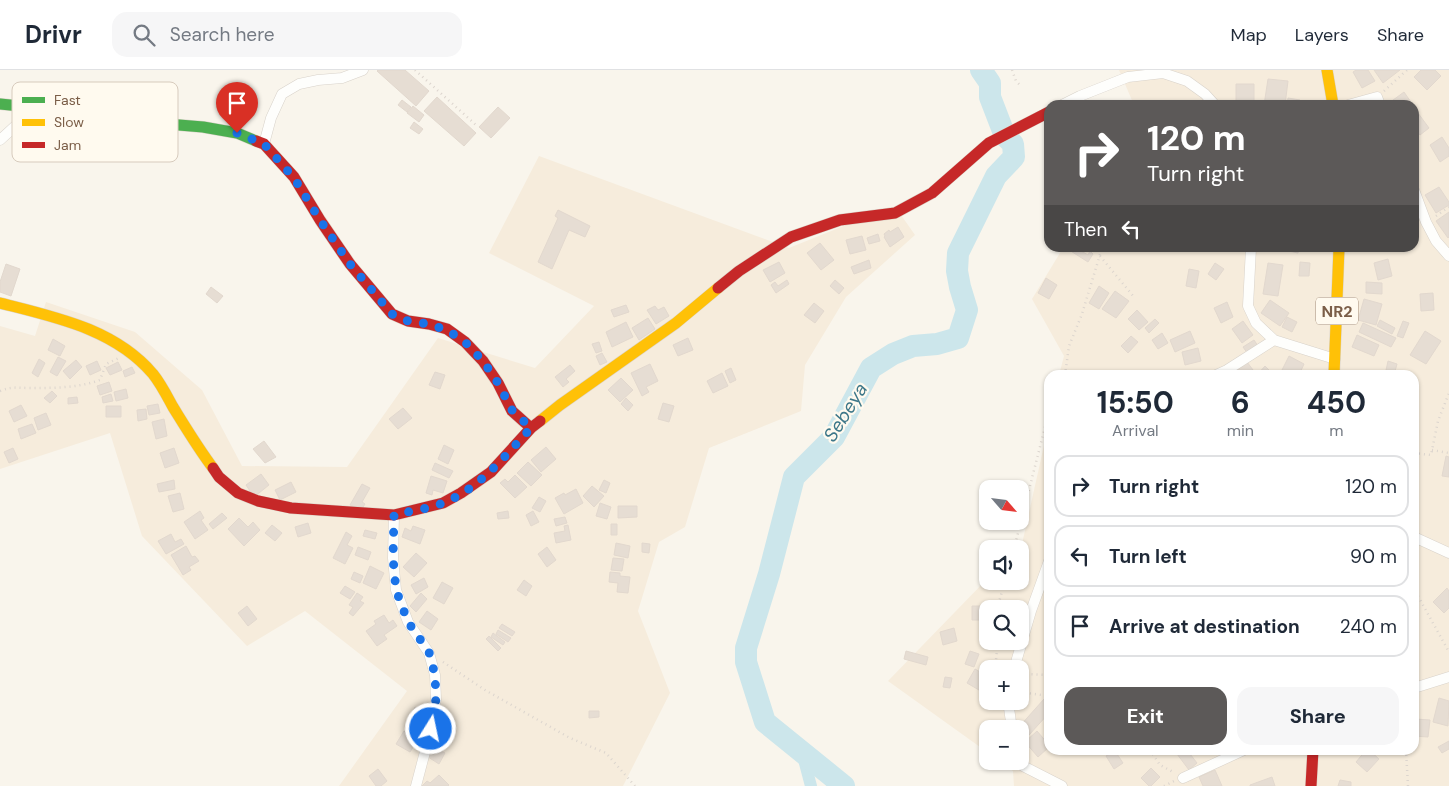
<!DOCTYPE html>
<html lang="en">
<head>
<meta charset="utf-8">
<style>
  :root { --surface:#fff; --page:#f6f6f7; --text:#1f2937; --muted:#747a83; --line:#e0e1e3; --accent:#5c5958 }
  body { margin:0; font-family:"DM Sans",sans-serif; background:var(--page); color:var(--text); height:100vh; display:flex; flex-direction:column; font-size:19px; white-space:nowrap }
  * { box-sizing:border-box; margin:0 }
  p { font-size:16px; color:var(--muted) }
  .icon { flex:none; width:28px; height:28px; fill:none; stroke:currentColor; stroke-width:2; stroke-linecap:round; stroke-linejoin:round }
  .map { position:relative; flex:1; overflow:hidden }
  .drawer { position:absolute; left:1044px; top:300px; width:375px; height:385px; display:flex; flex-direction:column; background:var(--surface); border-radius:15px; box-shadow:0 1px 4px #0004 }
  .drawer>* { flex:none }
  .guide { position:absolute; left:1044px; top:30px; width:375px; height:152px; border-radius:15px; box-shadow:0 1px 4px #0004; background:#5c5958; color:#fff; overflow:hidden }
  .needle { width:32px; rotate:118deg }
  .tools { position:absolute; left:979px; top:410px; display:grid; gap:10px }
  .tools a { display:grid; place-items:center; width:50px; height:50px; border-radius:10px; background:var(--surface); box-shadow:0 1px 4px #0004; font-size:25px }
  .pin { position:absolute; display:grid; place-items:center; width:42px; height:42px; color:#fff; margin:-51px -21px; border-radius:50% 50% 50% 0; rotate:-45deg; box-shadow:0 0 5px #0007 }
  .pin .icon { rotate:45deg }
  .me { position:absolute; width:55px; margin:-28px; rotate:10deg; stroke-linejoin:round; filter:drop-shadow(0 0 4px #0008) }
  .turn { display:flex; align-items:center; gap:18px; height:105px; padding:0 20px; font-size:22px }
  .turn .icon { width:65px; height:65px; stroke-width:2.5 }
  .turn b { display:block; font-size:35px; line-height:42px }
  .then { display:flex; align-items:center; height:48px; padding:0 20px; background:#0003; gap:10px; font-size:19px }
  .eta { display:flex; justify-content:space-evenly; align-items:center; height:85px; text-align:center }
  .eta b { font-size:30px; font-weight:700; line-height:35px }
  .button { display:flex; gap:10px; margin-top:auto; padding:10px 20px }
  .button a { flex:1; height:58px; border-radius:15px; background:var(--accent); color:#fff; font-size:20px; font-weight:700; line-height:58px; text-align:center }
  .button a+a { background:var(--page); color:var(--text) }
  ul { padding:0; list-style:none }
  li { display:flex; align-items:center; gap:15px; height:62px; margin:0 10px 8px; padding:0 10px; border:2px solid var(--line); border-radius:15px }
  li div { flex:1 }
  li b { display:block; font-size:19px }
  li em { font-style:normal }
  header { display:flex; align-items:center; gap:30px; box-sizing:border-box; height:70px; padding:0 25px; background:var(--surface); border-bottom:1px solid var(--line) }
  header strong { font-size:24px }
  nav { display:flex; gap:28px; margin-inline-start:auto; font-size:18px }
  .search { width:350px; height:45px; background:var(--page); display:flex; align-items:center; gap:12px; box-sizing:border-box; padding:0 18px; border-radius:15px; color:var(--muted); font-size:19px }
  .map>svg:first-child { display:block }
</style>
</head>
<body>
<header>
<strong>Drivr</strong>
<div class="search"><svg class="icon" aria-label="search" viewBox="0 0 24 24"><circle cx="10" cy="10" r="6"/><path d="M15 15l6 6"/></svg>Search here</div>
<nav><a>Map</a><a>Layers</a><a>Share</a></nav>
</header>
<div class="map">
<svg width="1449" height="716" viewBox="0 0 1449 716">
  <rect width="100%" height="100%" fill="#f9f5ec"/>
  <path fill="#f6ecdc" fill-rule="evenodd" d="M 1119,0 L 1449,0 L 1449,716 L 1014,716 L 1013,701 L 1000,691 L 1020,691 L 1020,659 L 988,659 L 987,682 L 888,611 L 987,509 L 988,511 L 1020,511 L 1020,479 L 1017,479 L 1022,474 L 1049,353 L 1049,680 L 1414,680 L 1414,305 L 1059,305 L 1064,286 L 1032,229 L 1063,178 L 1414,178 L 1414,35 L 1134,35 ZM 988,539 L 1020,539 L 1020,571 L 988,571 ZM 988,599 L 1020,599 L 1020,631 L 988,631 Z
    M 539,86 L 789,178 L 846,155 L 901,145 L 915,165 L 846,227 L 805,295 L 801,341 L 709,378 L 685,457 L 659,472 L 638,541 L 670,623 L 623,716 L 339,716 L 407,621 L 305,541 L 247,576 L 142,466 L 110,363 L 0,399 L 0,256 L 35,266 L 46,232 L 135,262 L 202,320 L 242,396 L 347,397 L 438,268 L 535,298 L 594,236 L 489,183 Z"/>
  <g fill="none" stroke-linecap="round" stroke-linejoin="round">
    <path stroke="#cce6eb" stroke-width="12" d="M 802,682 L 811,716"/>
    <path stroke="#cce6eb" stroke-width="22" d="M 844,716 L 765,652 L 746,592 L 746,578 L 769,504 L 794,407 L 834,367 L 871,298 L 893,284 L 913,276 L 937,274 L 958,268 L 967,240 L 960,217 L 957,201 L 958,183 L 996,106 L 1014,87 L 1013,74 L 1005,66 L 990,27 L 990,13 L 981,0"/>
  </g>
  <path fill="#e6ddd3" stroke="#e2d8ce" d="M 378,0 L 405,0 L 429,21 L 416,36 L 377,1 Z
    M 1356,0 L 1368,0 L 1375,11 L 1362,18 L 1353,2 Z
    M 1374,0 L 1400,0 L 1383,13 Z
    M 1421,0 L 1435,0 L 1441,6 L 1427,20 L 1414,7 Z
    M 1268,9 L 1288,11 L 1285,35 L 1264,35 Z
    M 1236,14 L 1254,14 L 1254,35 L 1236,35 Z
    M 1404,22 L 1413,35 L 1390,35 L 1389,33 Z
    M 437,27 L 476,63 L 464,76 L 424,41 Z
    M 1288,28 L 1300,30 L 1300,35 L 1287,35 Z
    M 402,30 L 411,37 L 407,42 L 398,35 Z
    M 413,36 L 424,45 L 419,52 L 407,43 Z
    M 498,37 L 510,48 L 491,68 L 479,57 Z
    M 1418,43 L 1429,58 L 1420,65 L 1414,58 L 1414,47 Z
    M 414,52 L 423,59 L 419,64 L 410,58 Z
    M 1442,67 L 1449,78 L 1449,86 L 1440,92 L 1430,75 Z
    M 1439,117 L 1449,132 L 1449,135 L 1436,143 L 1425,125 Z
    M 558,140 L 590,156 L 585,167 L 569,160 L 552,199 L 538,192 L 558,148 L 555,146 Z
    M 1449,142 L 1449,167 L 1448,168 L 1436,151 Z
    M 898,157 L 904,167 L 890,177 L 884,167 L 885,166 L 884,164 L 889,160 L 890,162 Z
    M 878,164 L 880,171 L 869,174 L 867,168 Z
    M 862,166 L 866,180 L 850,184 L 846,170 Z
    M 820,173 L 834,190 L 821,200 L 807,183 Z
    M 1066,178 L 1076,178 L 1088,185 L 1090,181 L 1093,184 L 1088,192 Z
    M 1280,178 L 1299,178 L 1298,183 L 1280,179 Z
    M 1388,189 L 1392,206 L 1378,210 L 1374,193 Z
    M 869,190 L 871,198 L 854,204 L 851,197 Z
    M 779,192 L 785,203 L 770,212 L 763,200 Z
    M 1300,192 L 1310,193 L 1309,206 L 1299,206 Z
    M 1215,193 L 1224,199 L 1216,210 L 1208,204 Z
    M 1268,193 L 1283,195 L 1278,226 L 1263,224 Z
    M 6,194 L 20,199 L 11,226 L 0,222 L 0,212 Z
    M 1189,199 L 1199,201 L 1196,218 L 1186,216 Z
    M 1046,208 L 1057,215 L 1049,229 L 1038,223 Z
    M 787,210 L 789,214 L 776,223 L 771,215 L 775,212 L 778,216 Z
    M 835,210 L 844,218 L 839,224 L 830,216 Z
    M 1366,212 L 1382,213 L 1382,224 L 1366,223 Z
    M 1099,216 L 1109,223 L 1099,239 L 1089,233 Z
    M 211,217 L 223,226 L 217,233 L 206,224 Z
    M 1115,221 L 1129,231 L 1116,248 L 1102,239 Z
    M 1433,223 L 1434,240 L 1421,241 L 1420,224 Z
    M 1364,229 L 1382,234 L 1376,255 L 1358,250 Z
    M 1270,230 L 1289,243 L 1280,256 L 1261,243 Z
    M 1227,232 L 1233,247 L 1221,253 L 1214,238 Z
    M 814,233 L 824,241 L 815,253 L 804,245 Z
    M 626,235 L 629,242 L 614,247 L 611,240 Z
    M 655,236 L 658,240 L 664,237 L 669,246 L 656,254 L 647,240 Z
    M 1137,240 L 1148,252 L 1139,260 L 1128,249 Z
    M 1287,247 L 1297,252 L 1292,262 L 1282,257 Z
    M 648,248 L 655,259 L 639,270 L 632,258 Z
    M 1155,249 L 1159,253 L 1149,263 L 1145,258 Z
    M 1380,250 L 1395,258 L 1392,264 L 1377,256 Z
    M 1243,251 L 1253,265 L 1242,273 L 1232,259 Z
    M 1403,251 L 1409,253 L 1403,268 L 1397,266 Z
    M 626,252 L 633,267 L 612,277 L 606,262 Z
    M 1363,253 L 1396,268 L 1391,277 L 1359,262 Z
    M 1190,261 L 1195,273 L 1175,282 L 1170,270 Z
    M 1425,261 L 1441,271 L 1426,294 L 1410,285 Z
    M 1162,263 L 1168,273 L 1158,279 L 1152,270 Z
    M 1357,265 L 1379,275 L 1374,286 L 1352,277 Z
    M 1131,266 L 1138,272 L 1128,283 L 1121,276 Z
    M 688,268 L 693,280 L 678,286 L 673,275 Z
    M 53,269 L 65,276 L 60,286 L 48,280 Z
    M 1254,270 L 1258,276 L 1248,284 L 1243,277 Z
    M 599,272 L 602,281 L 596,283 L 592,274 Z
    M 1198,278 L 1201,291 L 1185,295 L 1182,282 Z
    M 602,283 L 607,292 L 600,295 L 596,286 Z
    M 1289,286 L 1304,294 L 1299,305 L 1282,305 L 1280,304 Z
    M 58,287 L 66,291 L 57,306 L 50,302 Z
    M 39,289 L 45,293 L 38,307 L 32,303 Z
    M 76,290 L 82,297 L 70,309 L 63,301 Z
    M 97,291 L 101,300 L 90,305 L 86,296 Z
    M 1388,291 L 1397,294 L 1394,305 L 1385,305 Z
    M 118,292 L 122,300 L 110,305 L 106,298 Z
    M 1247,292 L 1253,300 L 1247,305 L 1237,305 L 1234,302 Z
    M 650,294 L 658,311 L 646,317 L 649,322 L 642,326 L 631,303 Z
    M 570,295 L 575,301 L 566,309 L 569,312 L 563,317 L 555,307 Z
    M 1265,296 L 1274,305 L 1257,305 Z
    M 132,297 L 135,303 L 125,307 L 123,301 Z
    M 731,298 L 736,310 L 730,313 L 725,301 Z
    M 435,302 L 445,305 L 440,319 L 429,315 Z
    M 722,303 L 728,316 L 713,323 L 707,311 Z
    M 621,308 L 633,320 L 620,332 L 608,320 Z
    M 109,312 L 112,321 L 100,325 L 97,316 Z
    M 126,319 L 128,328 L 116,331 L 114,322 Z
    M 52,321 L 57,326 L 50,333 L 44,328 Z
    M 111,324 L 113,331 L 103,333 L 102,327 Z
    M 77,327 L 78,333 L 68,334 L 68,328 Z
    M 626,328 L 633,335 L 628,341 L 621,334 Z
    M 663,333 L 674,336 L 669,352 L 658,349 Z
    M 158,334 L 160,343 L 149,345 L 147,336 Z
    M 21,335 L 27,346 L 14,352 L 9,341 Z
    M 106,336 L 121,336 L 121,347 L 106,347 Z
    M 403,338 L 412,348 L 398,359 L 389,349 Z
    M 146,339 L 147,349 L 138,351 L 137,340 Z
    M 46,343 L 51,355 L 38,360 L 34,348 Z
    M 164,349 L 167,366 L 156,369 L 152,352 Z
    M 32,354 L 36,363 L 21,369 L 18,359 Z
    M 264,371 L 276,387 L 265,393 L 253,379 Z
    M 444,375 L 454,380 L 448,394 L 438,389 Z
    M 546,377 L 556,389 L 541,402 L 531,390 Z
    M 13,378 L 18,389 L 9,393 L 4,382 Z
    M 174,378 L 179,393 L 165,398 L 160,383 Z
    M 1446,386 L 1449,387 L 1449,407 L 1442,406 Z
    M 528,392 L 542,405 L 531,416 L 517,403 Z
    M 435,393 L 453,401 L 449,408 L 432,400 Z
    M 261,404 L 269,415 L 254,427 L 246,415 Z
    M 515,405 L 527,417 L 515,428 L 500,413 L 505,409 L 508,412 Z
    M 431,406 L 447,411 L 443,423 L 433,420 L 432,425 L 426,423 Z
    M 174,410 L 175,419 L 159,422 L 157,414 Z
    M 604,410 L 610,413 L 606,423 L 599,420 Z
    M 291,412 L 296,422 L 280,430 L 275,420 Z
    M 362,414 L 370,418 L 362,432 L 365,434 L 361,440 L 350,435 Z
    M 592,416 L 604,426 L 594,437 L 583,426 Z
    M 576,419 L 583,433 L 564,444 L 555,428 L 564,423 L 565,425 Z
    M 180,423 L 184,439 L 173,442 L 168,426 Z
    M 539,427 L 546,431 L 540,442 L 532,438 Z
    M 600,433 L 611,437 L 607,449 L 596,446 Z
    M 618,436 L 637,436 L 637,447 L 618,448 Z
    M 200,441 L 204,448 L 201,450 L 208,460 L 195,469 L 184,452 Z
    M 508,441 L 509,448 L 498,449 L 497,443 Z
    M 533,441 L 539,452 L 531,456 L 526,445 Z
    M 222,443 L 227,448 L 213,459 L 209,454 Z
    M 565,447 L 567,453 L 556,456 L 554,449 Z
    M 239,448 L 248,457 L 253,452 L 260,460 L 244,476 L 228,459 Z
    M 308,453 L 311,463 L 298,467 L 295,457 Z
    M 611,454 L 617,454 L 617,465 L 611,465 Z
    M 272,455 L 282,463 L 275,471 L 265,463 Z
    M 568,455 L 571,470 L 556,473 L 554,463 L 565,461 L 564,456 Z
    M 413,456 L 425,460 L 420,474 L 402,467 L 405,458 L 411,461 Z
    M 365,460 L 377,463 L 375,469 L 363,466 Z
    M 346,462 L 352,466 L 347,475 L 353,478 L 345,494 L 333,488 Z
    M 171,464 L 175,472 L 181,469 L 184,474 L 166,484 L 158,471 Z
    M 616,473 L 630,476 L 628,488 L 614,485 Z
    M 642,473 L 650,474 L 649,483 L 642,482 Z
    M 186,476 L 192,487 L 195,486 L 199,491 L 189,497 L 191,500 L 183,505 L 171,485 Z
    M 358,477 L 371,482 L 368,490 L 355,485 Z
    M 547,477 L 556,490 L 547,497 L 538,484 Z
    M 416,483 L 427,493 L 414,507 L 403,497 Z
    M 613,488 L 624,489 L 622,501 L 611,500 Z
    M 370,496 L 384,503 L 376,519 L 363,513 Z
    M 354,502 L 363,506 L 360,513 L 351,509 Z
    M 610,502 L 620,503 L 620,506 L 630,507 L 628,523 L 617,522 L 618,513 L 609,512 Z
    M 424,508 L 428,517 L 416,524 L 411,515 Z
    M 524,510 L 532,516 L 526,526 L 517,520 Z
    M 442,512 L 453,518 L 444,534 L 433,528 Z
    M 345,516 L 355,522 L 350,529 L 340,523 Z
    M 1447,518 L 1449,521 L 1449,538 L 1444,543 L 1433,532 Z
    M 357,523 L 363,527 L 360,531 L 364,533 L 353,546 L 349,543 L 353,537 L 349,535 Z
    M 421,523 L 427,529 L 416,542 L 410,536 Z
    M 247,536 L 257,549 L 248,556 L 238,543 Z
    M 972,536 L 981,536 L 981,550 L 972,550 Z
    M 427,541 L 438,549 L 431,560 L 419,552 Z
    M 384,545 L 389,553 L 393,550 L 397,556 L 384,565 L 387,569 L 377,576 L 366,561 L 376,554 L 374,551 Z
    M 502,554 L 515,562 L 512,566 L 499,558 Z
    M 954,558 L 957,571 L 943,575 L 940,562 Z
    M 498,560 L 511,568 L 508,572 L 496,564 Z
    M 493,563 L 505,572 L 503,575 L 491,567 Z
    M 489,566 L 501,578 L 498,581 L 486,569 Z
    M 906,581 L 928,587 L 926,595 L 904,589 Z
    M 970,581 L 979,584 L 974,597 L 965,594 Z
    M 975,599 L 987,606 L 979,620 L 967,613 Z
    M 945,607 L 952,608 L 950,618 L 943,617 Z
    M 1439,628 L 1449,631 L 1448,656 L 1433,652 Z
    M 1044,629 L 1049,634 L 1049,643 L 1029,665 L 1019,657 Z
    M 415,637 L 425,643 L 418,656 L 408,651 Z
    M 589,641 L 599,641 L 599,647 L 589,648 Z
    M 1415,649 L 1430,650 L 1428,667 L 1414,666 Z
    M 404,661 L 418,669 L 410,682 L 396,674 Z
    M 1037,661 L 1049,675 L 1049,677 L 1038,687 L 1025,672 Z
    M 1449,671 L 1449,679 L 1442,683 L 1438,677 Z
    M 431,675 L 445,683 L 439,694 L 425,685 Z
    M 1182,680 L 1187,680 L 1197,693 L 1189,700 L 1177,684 Z
    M 1366,680 L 1369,680 L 1379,689 L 1367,702 L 1356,692 Z
    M 1115,681 L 1123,693 L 1114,699 L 1106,686 Z
    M 1151,698 L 1160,707 L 1151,716 L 1149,716 L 1141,708 Z
    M 378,699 L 387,711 L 381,716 L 376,716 L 369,706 Z
    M 1215,700 L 1222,716 L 1203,716 L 1199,707 Z
    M 439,705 L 449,715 L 448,716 L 422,716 L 427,711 L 430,713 Z
    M 1272,707 L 1275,716 L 1250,716 L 1250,715 Z
    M 1340,710 L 1351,712 L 1351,716 L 1338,716 Z"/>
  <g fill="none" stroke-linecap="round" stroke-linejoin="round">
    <g stroke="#d8d2ca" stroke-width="11">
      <path id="street" d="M 1062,35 L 1080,26 L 1128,7 L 1163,3 L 1187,11 L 1205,24 L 1215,35
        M 1348,35 L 1377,27 L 1380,35
        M 0,70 L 36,37
        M 264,74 L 271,48 L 282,24 L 299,14 L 318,10 L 342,8 L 363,0
        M 1414,120 L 1426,152 L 1436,171 L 1449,186
        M 1251,178 L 1248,236 L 1256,253 L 1274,270 L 1335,289
        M 1216,305 L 1227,300 L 1274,270
        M 394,445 L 393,488 L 396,520 L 408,552 L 429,583 L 435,605 L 436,629 L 431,659 L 416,716
        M 1414,467 L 1449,483
        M 1014,599 L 1031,541 L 1049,491
        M 1414,618 L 1449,607
        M 1008,631 L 1012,659
        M 1019,691 L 1023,696 L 1062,716
        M 1183,708 L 1244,680"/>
    </g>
    <g stroke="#d9d2c8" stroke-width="12">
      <path id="fast" d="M 0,34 L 128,47 L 167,54 L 203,57 L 237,63 L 256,71"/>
    </g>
    <g stroke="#d9d2c8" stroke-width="12">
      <path id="slow" d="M 1327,0 L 1333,35
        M 0,233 C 55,247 115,259 153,304 C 161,314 167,326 173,337 C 186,358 198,378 213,398
        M 1334,305 L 1339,178
        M 540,351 L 560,335 L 676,253 L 718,218"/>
    </g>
    <g stroke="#d9d2c8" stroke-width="12">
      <path id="jam" d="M 256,71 L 264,74 L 294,107 L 320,150 L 350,194 L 392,244 L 408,251 L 429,254 L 447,259 L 465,272 L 483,291 L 498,313 L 512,341 L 531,358
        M 718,218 L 739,201 L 791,167 L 840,150 L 895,143 L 932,123 L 989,73 L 1049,42
        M 213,398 L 219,407 L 238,423 L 258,431 L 291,438 L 394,445 L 443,433 L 461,423 L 491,402 L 531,358 L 540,351
        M 1311,716 L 1313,680"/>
    </g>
    <path stroke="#dcd5ce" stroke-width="2.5" stroke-dasharray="1 4" stroke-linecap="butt" d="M 415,0 L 476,55
      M 1012,0 L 1016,11 L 1020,15
      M 1384,21 L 1407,0
      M 1436,146 L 1449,137
      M 1100,186 L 1134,227
      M 1065,305 L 1069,276 L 1082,244 L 1102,178
      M 0,321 C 12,316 18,318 30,318 C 54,318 78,318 100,310 L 106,294 L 119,288
      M 1432,380 L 1449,383
      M 1414,383 L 1431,385 L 1438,351 L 1449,323
      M 1014,479 L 1045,357 L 1049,352
      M 1418,526 L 1449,582
      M 997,539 L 1005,511
      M 443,592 L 485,620 L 570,668 L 606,683 L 635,716
      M 995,599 L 998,571
      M 1020,621 L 1024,604 L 1049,605
      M 1020,622 L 1049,626
      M 1150,680 L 1160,695 L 1175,703
      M 1406,680 L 1408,716
      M 1164,716 L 1174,711"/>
    <use href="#street" stroke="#fefefc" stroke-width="10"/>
    <use href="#fast" stroke="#4caf50" stroke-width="11"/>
    <use href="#slow" stroke="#ffc107" stroke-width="11"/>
    <use href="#jam" stroke="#c62828" stroke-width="11"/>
  </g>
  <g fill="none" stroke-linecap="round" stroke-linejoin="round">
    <path stroke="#1a73e8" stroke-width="9" stroke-dasharray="0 16.2" d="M 237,63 L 264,74 L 294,108 L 320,150 L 350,194 L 392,244 L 408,251 L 428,254 L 447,260 L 465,272 L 483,291 L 498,313 L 512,340 L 531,358 C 505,386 479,419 443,433 C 428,439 410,441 394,445 L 393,488 L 396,520 L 408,552 L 429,582 L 435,605 L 436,629 L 431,659"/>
  </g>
  <g text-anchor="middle" stroke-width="4.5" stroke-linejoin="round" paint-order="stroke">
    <rect fill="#fffaef" stroke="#a38d7a" stroke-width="1" x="1316" y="227.5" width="42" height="27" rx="4"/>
    <g font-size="16" font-weight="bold" fill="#7b5e48">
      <text x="1337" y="247">NR2</text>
    </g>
    <g font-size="19" font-style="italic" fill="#3d7789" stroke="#fffaef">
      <text transform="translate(845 342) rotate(-58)" y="7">Sebeya</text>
    </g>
  </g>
  <rect x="12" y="12" width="166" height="80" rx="8" fill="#fffaef" stroke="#d7cbbd" stroke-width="1"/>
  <rect x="22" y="27" width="23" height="6" fill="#4caf50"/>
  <rect x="22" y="49" width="23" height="7" fill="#ffc107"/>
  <rect x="22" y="72" width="23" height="6" fill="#c62828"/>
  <g font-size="14" fill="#7b5e48">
    <text x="54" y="35">Fast</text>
    <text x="54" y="57">Slow</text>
    <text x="54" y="80">Jam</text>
  </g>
</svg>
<div class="tools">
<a><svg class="needle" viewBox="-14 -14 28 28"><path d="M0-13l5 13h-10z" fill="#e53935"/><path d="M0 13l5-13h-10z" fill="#747a83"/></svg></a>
<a><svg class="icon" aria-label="sound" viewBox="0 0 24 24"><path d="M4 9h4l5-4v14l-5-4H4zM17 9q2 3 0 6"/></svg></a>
<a><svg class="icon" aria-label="search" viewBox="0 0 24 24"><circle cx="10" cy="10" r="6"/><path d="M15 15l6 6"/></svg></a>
<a>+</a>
<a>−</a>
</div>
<div class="pin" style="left:237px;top:63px;background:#d93025"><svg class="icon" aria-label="arrive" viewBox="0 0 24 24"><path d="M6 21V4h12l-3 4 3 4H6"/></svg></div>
<svg class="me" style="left:431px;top:659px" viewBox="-20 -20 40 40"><circle r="17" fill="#1a73e8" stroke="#fff" stroke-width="3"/><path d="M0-11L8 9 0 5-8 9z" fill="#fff"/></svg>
<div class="guide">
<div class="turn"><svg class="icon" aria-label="right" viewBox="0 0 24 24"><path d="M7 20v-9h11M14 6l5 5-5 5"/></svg><div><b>120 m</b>Turn right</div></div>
<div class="then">Then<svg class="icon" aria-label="left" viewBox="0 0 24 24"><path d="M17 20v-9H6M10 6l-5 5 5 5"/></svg></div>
</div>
<section class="drawer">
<div class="eta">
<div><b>15:50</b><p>Arrival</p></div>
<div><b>6</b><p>min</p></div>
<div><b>450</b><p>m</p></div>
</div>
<ul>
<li><svg class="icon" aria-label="right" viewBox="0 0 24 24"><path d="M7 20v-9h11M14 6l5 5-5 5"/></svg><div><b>Turn right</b></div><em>120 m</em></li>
<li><svg class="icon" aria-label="left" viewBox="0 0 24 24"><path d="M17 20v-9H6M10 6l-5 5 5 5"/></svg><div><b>Turn left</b></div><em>90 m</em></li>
<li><svg class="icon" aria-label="arrive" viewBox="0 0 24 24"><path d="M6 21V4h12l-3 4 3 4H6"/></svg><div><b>Arrive at destination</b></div><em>240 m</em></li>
</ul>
<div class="button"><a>Exit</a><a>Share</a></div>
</section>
</div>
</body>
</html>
